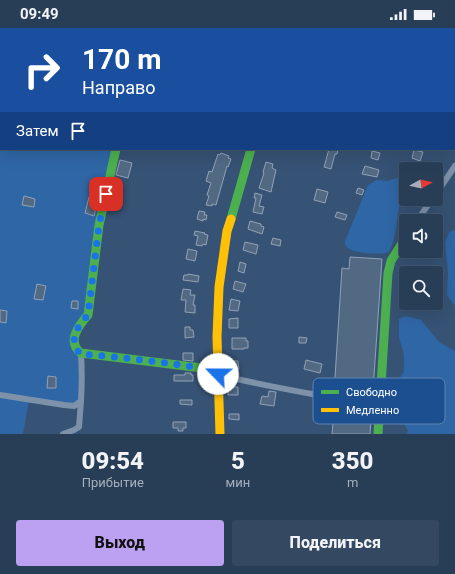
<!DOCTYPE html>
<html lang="ru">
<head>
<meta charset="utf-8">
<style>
  :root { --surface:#283e57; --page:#344961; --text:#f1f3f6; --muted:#a5aeba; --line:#44576d; --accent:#bca0f2 }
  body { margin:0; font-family:Roboto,sans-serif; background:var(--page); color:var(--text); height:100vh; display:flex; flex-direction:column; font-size:15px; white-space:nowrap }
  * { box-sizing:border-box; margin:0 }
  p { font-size:13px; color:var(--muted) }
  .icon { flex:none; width:22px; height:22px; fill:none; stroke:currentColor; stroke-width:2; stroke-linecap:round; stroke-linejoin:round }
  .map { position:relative; height:406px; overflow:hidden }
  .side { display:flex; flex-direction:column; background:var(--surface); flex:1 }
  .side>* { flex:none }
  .top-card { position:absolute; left:0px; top:0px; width:455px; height:122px; box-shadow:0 4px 16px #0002,0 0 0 1px var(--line); background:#1a4fa0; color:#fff; overflow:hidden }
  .needle { width:26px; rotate:82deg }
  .controls { position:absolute; left:399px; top:134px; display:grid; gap:8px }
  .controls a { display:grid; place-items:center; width:44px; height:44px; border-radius:4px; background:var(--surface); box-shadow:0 4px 16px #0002,0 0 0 1px var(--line); font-size:20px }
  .pin { position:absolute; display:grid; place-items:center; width:34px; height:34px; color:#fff; margin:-17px; border-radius:8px; box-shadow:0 2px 6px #0006 }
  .me { position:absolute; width:44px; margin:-22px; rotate:293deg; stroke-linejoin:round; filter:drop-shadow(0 0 3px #0008) }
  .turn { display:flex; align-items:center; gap:14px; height:84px; padding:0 16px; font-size:18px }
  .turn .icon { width:52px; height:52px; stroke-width:2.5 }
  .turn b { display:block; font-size:28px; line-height:34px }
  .then { display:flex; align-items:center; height:38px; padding:0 16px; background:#0003; gap:8px; font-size:15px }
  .eta { display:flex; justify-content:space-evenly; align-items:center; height:68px; text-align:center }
  .eta b { font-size:24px; font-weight:800; line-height:28px }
  .primary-button { display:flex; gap:8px; margin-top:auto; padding:8px 16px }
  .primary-button a { flex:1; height:46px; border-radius:4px; background:var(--accent); color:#111; font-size:16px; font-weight:800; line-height:46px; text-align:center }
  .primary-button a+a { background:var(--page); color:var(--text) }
  .status { display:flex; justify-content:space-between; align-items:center; height:28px; padding:0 20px; background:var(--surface); direction:ltr }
  .status svg { height:11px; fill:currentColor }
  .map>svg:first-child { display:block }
</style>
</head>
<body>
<div class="status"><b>09:49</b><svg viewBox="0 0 49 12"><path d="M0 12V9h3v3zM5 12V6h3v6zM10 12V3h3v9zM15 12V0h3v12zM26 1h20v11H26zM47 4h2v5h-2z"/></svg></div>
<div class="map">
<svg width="455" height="406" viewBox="0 0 455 406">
  <rect width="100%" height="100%" fill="#365274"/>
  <path fill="#2f66a5" d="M 0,0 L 150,0 L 150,1 L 1,1 L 1,121 L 116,121 L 88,287 L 74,311 L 81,325 L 81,373 L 74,378 L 29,372 L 23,406 L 0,406 Z
    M 398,150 L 402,151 L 406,154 C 407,163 402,166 400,175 C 396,190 397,210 389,224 C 382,227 352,226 347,219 C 345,217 345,216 345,213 L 368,157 L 377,152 L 387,153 L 393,151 Z
    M 455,202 L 455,278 L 447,267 L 448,244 L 445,215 L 449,204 Z
    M 406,288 L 421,292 L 439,314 L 455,323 L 455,406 L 407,406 L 408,403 L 398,385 L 395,374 L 395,358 L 404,343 L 404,327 L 399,309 L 399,291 Z"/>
  <path fill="#526984" stroke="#92a2b6" d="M 329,121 L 338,121 L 337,126 L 335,126 L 331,141 L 324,139 Z
    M 414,122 L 423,124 L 420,133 L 412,130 Z
    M 372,123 L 380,125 L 378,132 L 371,130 Z
    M 221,125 L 229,128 L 228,130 L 231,131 L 228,139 L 227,138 L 216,177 L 212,176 L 212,178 L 206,177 L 209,168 L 207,167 L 211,155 L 206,153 L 209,143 L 212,144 L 218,126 L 220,127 Z
    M 120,132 L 132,135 L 128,150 L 116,147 Z
    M 266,134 L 273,136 L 272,140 L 276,142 L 271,164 L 259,160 L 264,145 L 263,144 Z
    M 365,138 L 379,142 L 377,149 L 362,146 Z
    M 358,160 L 364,162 L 362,167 L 356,165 Z
    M 317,161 L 328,164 L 325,175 L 314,172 Z
    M 255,165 L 262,167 L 259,178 L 264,179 L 262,186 L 253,184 L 256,170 L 254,170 Z
    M 24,168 L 35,171 L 34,179 L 22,177 Z
    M 89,169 L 98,172 L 94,188 L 85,185 Z
    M 199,183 L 205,184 L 204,187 L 207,187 L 206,192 L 203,191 L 203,193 L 197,191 Z
    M 337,184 L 347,187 L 345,192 L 335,189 Z
    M 250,193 L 261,196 L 261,198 L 264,199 L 262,206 L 248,201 Z
    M 195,203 L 205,205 L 204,206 L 208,207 L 206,217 L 203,216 L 202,218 L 196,217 L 198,208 L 194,207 Z
    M 273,210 L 281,212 L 280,218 L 271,216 Z
    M 245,214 L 258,217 L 256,226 L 243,222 Z
    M 188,221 L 197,223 L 195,233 L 186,231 Z
    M 350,229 L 382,231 L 370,406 L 332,406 L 335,374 L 345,375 L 348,373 L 348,369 L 345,367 L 334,365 L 342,240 L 349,241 Z
    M 240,234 L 246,236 L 244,245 L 238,243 Z
    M 188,246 L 199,248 L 198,254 L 183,252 L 184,247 L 188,247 Z
    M 235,253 L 246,256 L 243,264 L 233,261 Z
    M 37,256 L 46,258 L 43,272 L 34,271 Z
    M 183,261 L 191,262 L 190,267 L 195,267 L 193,277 L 195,277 L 195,285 L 185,284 L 186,272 L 181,272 Z
    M 231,271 L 240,273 L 238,283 L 229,282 Z
    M 72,273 L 78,273 L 78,281 L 71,280 Z
    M 0,282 L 7,283 L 6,295 L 0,294 Z
    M 238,290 L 238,300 L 229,300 L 229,291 Z
    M 185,299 L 190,299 L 190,302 L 193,302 L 194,309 L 185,310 Z
    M 299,309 L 307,310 L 306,315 L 299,315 Z
    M 232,310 L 246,310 L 246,313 L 248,313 L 248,320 L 244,320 L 244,321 L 232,321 Z
    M 183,325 L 193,325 L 193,333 L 183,332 Z
    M 306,332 L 322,336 L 320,345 L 304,341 Z
    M 227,333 L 238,333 L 239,341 L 227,341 Z
    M 185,345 L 191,345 L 191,347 L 193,347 L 193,353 L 174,353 L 174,347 L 185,347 Z
    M 48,348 L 56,349 L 56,360 L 47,360 Z
    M 228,359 L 238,359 L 238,367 L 228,367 Z
    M 269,363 L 276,364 L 274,378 L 260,376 L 262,368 L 268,369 Z
    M 180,372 L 192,372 L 192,377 L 180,376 Z
    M 229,386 L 239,386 L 239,392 L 229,391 Z
    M 173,394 L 186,394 L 186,400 L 183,400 L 183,403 L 178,403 L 178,400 L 173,400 Z"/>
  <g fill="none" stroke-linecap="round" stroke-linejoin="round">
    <path stroke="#7d92a8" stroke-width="6" d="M 150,1 L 150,0
      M 454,92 L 455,92
      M 436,166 L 455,138
      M 417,193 L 432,171
      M 218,347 C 259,356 301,365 344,371
      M 0,367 L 64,377 L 74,378 L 81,373 C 82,357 82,342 81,325
      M 63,406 L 74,402 L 79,399 L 81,373"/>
    <path stroke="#4caf50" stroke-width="9" d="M 116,121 L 99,197 L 88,287 C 79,297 66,314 81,325 L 218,342
      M 231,191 L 251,121
      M 378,406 L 388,245 L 391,233 L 406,209"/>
    <path stroke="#ffc107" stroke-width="9" d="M 285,0 L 285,1
      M 220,406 L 217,309 L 219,259 L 227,203 L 231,191"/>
  </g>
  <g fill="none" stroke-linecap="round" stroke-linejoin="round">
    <path stroke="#1a73e8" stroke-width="7" stroke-dasharray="0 12.6" d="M 106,166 L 99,197 L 88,287 C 80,295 70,309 76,320 C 77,322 79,324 80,326 C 126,329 172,336 218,342 L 218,346"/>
  </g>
  <rect x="313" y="350" width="132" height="46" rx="6" fill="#1b4f8f" stroke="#5f84b1" stroke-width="1"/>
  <rect x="321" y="362" width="18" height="4" fill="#4caf50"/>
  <rect x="321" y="380" width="18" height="4" fill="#ffc107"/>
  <g font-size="11" fill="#fff">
    <text x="346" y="368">Свободно</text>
    <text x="346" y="386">Медленно</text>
  </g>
</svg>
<div class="controls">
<a><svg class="needle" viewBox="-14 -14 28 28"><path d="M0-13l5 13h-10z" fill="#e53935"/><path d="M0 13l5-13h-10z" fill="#a5aeba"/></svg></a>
<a><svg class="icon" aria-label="sound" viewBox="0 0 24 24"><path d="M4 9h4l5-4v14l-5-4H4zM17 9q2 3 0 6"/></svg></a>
<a><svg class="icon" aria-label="search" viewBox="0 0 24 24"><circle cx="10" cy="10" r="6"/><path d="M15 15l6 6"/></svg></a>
</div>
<div class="pin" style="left:106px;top:166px;background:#d93025"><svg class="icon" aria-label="arrive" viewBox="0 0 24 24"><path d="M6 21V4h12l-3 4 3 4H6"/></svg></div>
<svg class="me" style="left:218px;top:346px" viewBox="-20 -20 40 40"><circle r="19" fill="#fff"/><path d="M0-13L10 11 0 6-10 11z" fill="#1a73e8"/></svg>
<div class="top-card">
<div class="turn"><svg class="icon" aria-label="right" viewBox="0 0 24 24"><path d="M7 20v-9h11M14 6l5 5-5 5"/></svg><div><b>170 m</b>Направо</div></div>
<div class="then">Затем<svg class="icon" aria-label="arrive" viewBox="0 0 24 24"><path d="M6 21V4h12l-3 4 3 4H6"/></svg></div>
</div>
</div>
<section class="side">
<div class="eta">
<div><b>09:54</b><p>Прибытие</p></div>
<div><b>5</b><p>мин</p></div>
<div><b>350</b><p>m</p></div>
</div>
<div class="primary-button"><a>Выход</a><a>Поделиться</a></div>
</section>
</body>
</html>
